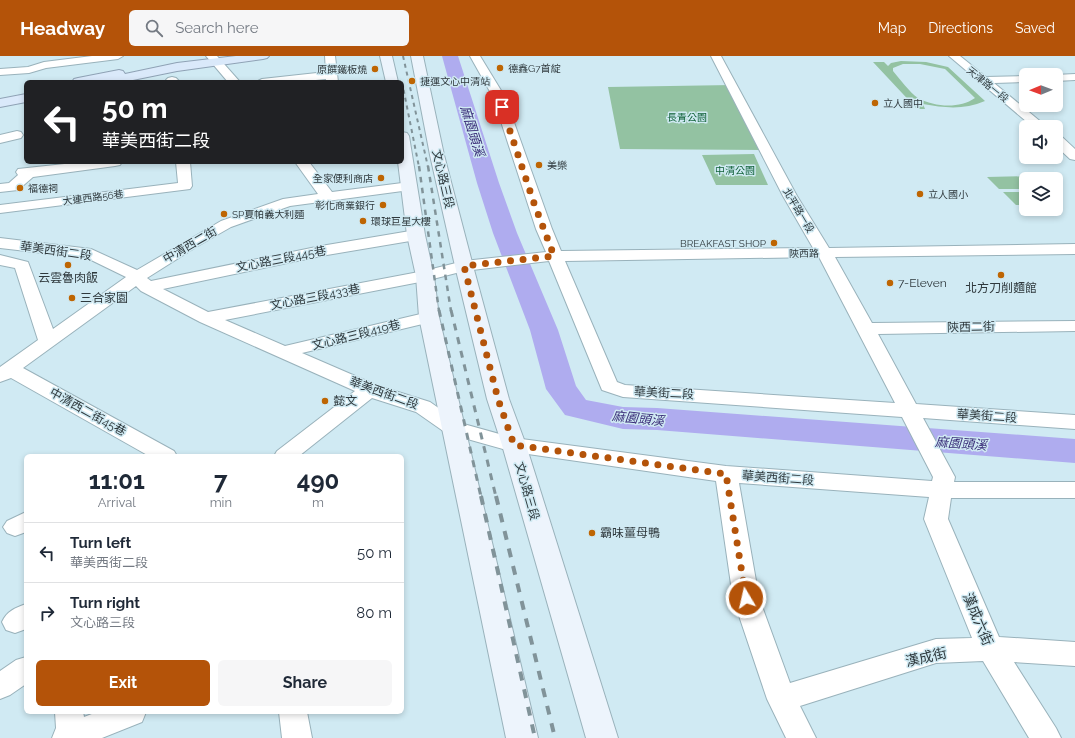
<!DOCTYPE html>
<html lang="en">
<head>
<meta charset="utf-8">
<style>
  :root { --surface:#fff; --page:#f6f6f7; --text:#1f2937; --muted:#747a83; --line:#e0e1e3; --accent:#b45309 }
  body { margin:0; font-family:Raleway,"Noto Sans TC",sans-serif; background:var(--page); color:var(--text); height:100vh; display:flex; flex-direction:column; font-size:15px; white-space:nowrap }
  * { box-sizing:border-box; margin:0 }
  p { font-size:13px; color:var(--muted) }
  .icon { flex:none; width:22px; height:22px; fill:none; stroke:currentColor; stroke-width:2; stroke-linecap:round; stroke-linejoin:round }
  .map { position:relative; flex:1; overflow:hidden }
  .drawer { position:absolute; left:24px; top:398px; width:380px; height:260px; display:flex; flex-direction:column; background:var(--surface); border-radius:6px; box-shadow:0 2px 6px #0003 }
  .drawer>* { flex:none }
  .hud { position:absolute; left:24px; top:24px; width:380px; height:84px; border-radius:6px; box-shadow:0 2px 6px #0003; background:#202124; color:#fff; overflow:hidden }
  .needle { width:26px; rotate:269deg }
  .controls { position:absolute; left:1019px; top:12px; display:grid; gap:8px }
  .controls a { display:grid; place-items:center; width:44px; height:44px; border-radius:6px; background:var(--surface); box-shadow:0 2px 6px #0003; font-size:20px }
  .pin { position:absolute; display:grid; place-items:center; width:34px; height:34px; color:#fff; margin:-17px; border-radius:8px; box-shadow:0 2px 6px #0006 }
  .me { position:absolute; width:44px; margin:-22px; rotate:351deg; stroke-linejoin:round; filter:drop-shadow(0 0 3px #0008) }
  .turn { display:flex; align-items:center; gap:14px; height:84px; padding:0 12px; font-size:18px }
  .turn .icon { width:52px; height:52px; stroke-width:2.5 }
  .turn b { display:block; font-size:28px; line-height:34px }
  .eta { display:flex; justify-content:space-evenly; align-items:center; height:68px; text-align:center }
  .eta b { font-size:24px; font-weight:700; line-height:28px }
  .action { display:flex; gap:8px; margin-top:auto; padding:8px 12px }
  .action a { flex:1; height:46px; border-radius:6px; background:var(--accent); color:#fff; font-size:16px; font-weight:700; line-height:46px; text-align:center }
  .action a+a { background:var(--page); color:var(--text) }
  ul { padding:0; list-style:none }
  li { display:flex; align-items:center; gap:12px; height:60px; padding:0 12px; border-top:1px solid var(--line) }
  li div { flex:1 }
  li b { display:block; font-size:15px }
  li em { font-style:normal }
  header { display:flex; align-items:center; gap:24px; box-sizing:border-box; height:56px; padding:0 20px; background:var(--accent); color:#fff }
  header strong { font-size:19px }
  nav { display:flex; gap:22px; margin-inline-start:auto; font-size:14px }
  .search { width:280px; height:36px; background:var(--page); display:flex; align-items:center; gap:10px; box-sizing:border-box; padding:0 14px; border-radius:6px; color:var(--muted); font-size:15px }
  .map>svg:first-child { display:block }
</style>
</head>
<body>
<header>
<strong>Headway</strong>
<div class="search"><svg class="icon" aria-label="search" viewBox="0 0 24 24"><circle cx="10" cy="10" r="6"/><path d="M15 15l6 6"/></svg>Search here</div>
<nav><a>Map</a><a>Directions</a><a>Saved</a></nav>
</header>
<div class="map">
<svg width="1075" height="682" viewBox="0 0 1075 682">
  <rect width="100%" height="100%" fill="#d0eaf3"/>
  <path fill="#93c2a2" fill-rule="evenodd" d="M 901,5 L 926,6 L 948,11 L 985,45 C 964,54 945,52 923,48 L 925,53 L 917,53 L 873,6 L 884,6 L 888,10 L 891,7 ZM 903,8 L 920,8 L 945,13 L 975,42 C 959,53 935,51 918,42 C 910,37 899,22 893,15 L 893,12 Z
    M 732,29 L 765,94 L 620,93 L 608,31 Z
    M 754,98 L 768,129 L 716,129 L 702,99 Z
    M 1035,120 L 1039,123 L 1026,123 L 1026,133 L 999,133 L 987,121 Z
    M 1003,136 L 1026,136 L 1026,149 L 1016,149 Z"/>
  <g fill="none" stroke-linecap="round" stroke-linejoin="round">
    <path fill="#afacef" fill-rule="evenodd" d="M 442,0 L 458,0 L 499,127 L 517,177 L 558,274 L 576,330 L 586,344 L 623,351 L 657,352 L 1075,383 L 1075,407 L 657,374 L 623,373 L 565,359 L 546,333 L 530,274 L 493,177 L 477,127 Z"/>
    <g stroke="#99b2bb" stroke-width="2">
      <path id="minor" d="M 92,0 L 123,0 L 118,3 L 46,12 L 29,17 L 0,19 L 0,13 L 28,11 L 44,6 Z
        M 206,0 L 217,0 L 240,26 L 228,26 Z
        M 325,0 L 335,0 L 338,26 L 326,26 L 326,23 L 295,26 L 256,26 L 262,23 L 326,16 Z
        M 470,0 L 480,0 L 505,41 L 552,173 L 561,195 L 813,192 L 783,140 L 711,0 L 721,0 L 797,140 L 829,192 L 1075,188 L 1075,198 L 835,201 L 872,267 L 1075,265 L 1075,275 L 878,278 L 916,348 L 1075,359 L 1075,373 L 923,362 L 955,421 L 954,426 L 1075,426 L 1075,442 L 951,442 L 948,463 L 999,581 L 1075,586 L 1075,610 L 1014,606 L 1056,672 L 1061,682 L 1029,682 L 983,605 L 936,607 L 800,650 L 816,682 L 786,682 L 767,643 L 733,542 L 716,425 L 514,396 L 446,377 L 416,356 L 372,342 L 299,400 L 274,400 L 277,395 L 355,335 L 200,266 L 141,235 L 136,230 L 23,312 L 174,395 L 177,400 L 149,400 L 11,322 L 0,326 L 0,311 L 38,284 L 15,212 L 0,209 L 0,199 L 28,206 L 53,273 L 126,221 L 87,202 L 0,192 L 0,182 L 91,193 L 137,214 L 221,165 L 283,143 L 318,138 L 295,106 L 309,106 L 332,136 L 410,126 L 415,127 L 417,130 L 415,133 L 410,134 L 290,150 L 231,171 L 196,191 L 147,222 L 151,225 L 321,190 L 416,174 L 421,176 L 424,179 L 421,182 L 416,184 L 321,200 L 163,233 L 208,256 L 424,215 L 464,205 L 546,196 L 536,173 L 493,41 ZM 819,201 L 895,347 L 625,329 L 617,326 L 565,205 ZM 549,205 L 602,334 L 623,341 L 902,361 L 933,421 L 932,425 L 726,410 L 514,382 L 460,367 L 430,346 L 376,329 L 302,297 L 435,265 L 438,261 L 435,257 L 429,256 L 285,290 L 225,264 L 425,225 L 464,215 ZM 739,427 L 929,441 L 924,463 L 972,582 L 936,583 L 790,627 L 759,542 Z
        M 949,0 L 960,0 L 986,21 L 1026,20 L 1026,26 L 994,27 L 1047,71 L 1033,71 Z
        M 1075,18 L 1075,24 L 1056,25 L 1056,19 L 1055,19 Z
        M 172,21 L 176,22 L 180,26 L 168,26 L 166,24 L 168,22 Z
        M 17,75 L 21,76 L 23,79 L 21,82 L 0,87 L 0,79 Z
        M 1056,79 L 1061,80 L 1075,93 L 1075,104 L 1070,103 L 1056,90 Z
        M 83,106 L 122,106 L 120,109 L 115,110 L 33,121 L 18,134 L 0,136 L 0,128 L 9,127 L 18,119 L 16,116 L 18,113 Z
        M 176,106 L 190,106 L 192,130 L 190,133 L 0,157 L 0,149 L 178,127 Z
        M 26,456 L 26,476 L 15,480 L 7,477 L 3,471 L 7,465 Z
        M 26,548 L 26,573 L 15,577 L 6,574 L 2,566 C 7,555 15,552 26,548 Z
        M 26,601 L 26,628 L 10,639 L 0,643 L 0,615 L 16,604 Z
        M 55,656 L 83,656 L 84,661 L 97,656 L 146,656 L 142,666 L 102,682 L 52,682 L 56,672 Z
        M 279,656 L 307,656 L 312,682 L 282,682 Z"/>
    </g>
    <g stroke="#99b2bb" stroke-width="2">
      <path id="secondary" d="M 380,0 L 392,0 L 398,26 L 386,26 Z
        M 411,0 L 423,0 L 444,99 L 473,210 L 509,343 L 526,389 L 618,682 L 586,682 L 502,389 L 487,343 L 455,210 L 430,99 Z
        M 402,76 L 407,77 L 409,80 L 425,179 L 434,220 L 439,261 L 538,682 L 506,682 L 419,261 L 416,220 L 407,179 L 398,106 L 402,106 Z"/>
    </g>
    <g stroke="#8fa2b5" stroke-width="2">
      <path id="primary" d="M 236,0 L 269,0 L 267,2 L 263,3 L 177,15 L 123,26 L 72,26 L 74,23 L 78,22 L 119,14 L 123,15 L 125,18 L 177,7 Z
        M 26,38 L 26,46 L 0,51 L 0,43 Z"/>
    </g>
    <use href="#minor" fill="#fff" fill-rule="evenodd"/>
    <use href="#secondary" fill="#edf4fc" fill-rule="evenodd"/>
    <use href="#primary" fill="#dae9fa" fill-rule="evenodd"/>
    <path stroke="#819399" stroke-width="2" stroke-dasharray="4 4" stroke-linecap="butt" d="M 403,0 L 428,111
      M 402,26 L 419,111"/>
    <path stroke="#819399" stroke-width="2.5" stroke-dasharray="5.5 5.5" stroke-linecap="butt" d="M 419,110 L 439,255
      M 428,110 L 451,255"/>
    <path stroke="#819399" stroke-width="3" stroke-dasharray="7 7" stroke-linecap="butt" d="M 439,254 L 481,441
      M 451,254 L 496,441"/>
    <path stroke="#819399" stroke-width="4" stroke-dasharray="9 9" stroke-linecap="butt" d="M 481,440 L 535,682
      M 496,440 L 555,682"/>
  </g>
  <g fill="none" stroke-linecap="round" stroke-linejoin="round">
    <path stroke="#b45309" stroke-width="7" stroke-dasharray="0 12.6" d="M 502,51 L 534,147 L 554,200 L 464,210 L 498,343 L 514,389 L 726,418 L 746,542"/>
  </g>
  <g fill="#be6502" stroke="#d0eaf3" stroke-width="1.5">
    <circle cx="500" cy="12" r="4"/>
    <circle cx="375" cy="13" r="4"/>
    <circle cx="412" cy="25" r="4"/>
    <circle cx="875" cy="47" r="4"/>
    <circle cx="539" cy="109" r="4"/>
    <circle cx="381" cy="122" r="4"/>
    <circle cx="20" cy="132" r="4"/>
    <circle cx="920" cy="138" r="4"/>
    <circle cx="383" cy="149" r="4"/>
    <circle cx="224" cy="158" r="4"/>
    <circle cx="363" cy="165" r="4"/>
    <circle cx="774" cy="187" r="4"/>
    <circle cx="68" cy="209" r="4"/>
    <circle cx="1001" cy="219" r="4"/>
    <circle cx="890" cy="227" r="4"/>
    <circle cx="72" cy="242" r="4"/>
    <circle cx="325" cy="345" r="4"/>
    <circle cx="592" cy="477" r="4"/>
  </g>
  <g text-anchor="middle" stroke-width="3" stroke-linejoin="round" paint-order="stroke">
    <g font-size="10" fill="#2f393d" stroke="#d0eaf3" text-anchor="start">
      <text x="508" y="16">德鑫G7首綻</text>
      <text x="367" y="17" text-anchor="end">原饌鐵板燒</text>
      <text x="420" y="29">捷運文心中清站</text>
      <text x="883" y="51">立人國中</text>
      <text x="547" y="113">美樂</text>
      <text x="373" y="126" text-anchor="end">全家便利商店</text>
      <text x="28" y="136">福德祠</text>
      <text x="928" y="142">立人國小</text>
      <text x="375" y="153" text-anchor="end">彰化商業銀行</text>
      <text x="232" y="162">SP夏帕義大利麵</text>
      <text x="371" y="169">環球巨星大樓</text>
      <text x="766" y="191" text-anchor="end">BREAKFAST SHOP</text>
    </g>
    <g font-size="10" fill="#2f393d" stroke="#d0eaf3">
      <text transform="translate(988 28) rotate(39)" y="4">天津路一段</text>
      <text transform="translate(93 141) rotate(-7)" y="4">大連西路56巷</text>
      <text transform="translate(799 154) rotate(59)" y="4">北平路一段</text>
      <text transform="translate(804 197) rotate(-1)" y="4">陝西路</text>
    </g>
    <g font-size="10" fill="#0f6037" stroke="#d0eaf3">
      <text x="687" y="65">長青公園</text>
      <text x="735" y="118">中清公園</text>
    </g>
    <g font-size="12" fill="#2f393d" stroke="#d0eaf3">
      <text transform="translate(443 123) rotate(77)" y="4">文心路三段</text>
      <text transform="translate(190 189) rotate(-30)" y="4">中清西二街</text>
      <text transform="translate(56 195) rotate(8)" y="4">華美西街二段</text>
      <text transform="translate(281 203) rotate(-11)" y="4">文心路三段445巷</text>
      <text transform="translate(315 241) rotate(-11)" y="4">文心路三段433巷</text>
      <text transform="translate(971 271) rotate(-1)" y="4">陝西二街</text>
      <text transform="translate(356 279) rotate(-14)" y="4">文心路三段419巷</text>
      <text transform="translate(384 337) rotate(20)" y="4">華美西街二段</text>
      <text transform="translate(664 337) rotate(3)" y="4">華美街二段</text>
      <text transform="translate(88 356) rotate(29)" y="4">中清西二街45巷</text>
      <text transform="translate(987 360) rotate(4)" y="4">華美街二段</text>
      <text transform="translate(778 422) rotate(4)" y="4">華美西街二段</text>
      <text transform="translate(527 435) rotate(74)" y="4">文心路三段</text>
    </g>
    <g font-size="12" fill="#2f393d" stroke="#d0eaf3" text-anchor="start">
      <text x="68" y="226" text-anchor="middle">云雲魯肉飯</text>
      <text x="898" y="231">7-Eleven</text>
      <text x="1001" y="236" text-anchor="middle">北方刀削麵館</text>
      <text x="80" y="246">三合家園</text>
      <text x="333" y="349">懿文</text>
      <text x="600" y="481">霸味薑母鴨</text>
    </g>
    <g font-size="13" font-style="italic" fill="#392c78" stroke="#d0eaf3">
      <text transform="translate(473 75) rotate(73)" y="5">麻園頭溪</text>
      <text transform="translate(638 362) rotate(6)" y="5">麻園頭溪</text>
      <text transform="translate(961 387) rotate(4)" y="5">麻園頭溪</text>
    </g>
    <g font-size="14" fill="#2f393d" stroke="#d0eaf3">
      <text transform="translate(978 563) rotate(67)" y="5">漢成六街</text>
      <text transform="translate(926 601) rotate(-13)" y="5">漢成街</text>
    </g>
  </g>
</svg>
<div class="controls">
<a><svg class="needle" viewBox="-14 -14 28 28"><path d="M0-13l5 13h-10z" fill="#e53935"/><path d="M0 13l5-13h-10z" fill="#747a83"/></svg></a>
<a><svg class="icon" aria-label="sound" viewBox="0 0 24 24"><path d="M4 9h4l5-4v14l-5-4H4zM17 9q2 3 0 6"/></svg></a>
<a><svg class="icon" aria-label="layers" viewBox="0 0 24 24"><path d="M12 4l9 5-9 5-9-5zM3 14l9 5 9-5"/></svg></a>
</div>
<div class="pin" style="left:502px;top:51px;background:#d93025"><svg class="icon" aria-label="arrive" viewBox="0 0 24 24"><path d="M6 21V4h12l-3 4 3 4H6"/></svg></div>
<svg class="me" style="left:746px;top:542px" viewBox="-20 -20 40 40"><circle r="17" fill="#b45309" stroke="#fff" stroke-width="3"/><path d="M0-11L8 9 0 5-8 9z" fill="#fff"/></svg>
<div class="hud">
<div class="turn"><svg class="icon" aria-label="left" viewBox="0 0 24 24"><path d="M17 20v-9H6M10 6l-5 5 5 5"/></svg><div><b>50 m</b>華美西街二段</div></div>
</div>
<section class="drawer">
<div class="eta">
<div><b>11:01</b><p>Arrival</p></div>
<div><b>7</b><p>min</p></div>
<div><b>490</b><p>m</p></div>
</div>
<ul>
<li><svg class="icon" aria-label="left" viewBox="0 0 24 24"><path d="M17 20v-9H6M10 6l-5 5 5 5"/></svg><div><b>Turn left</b><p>華美西街二段</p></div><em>50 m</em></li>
<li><svg class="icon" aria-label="right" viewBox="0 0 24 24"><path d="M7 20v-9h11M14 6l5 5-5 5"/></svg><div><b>Turn right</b><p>文心路三段</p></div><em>80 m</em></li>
</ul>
<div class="action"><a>Exit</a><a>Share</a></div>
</section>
</div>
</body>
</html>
